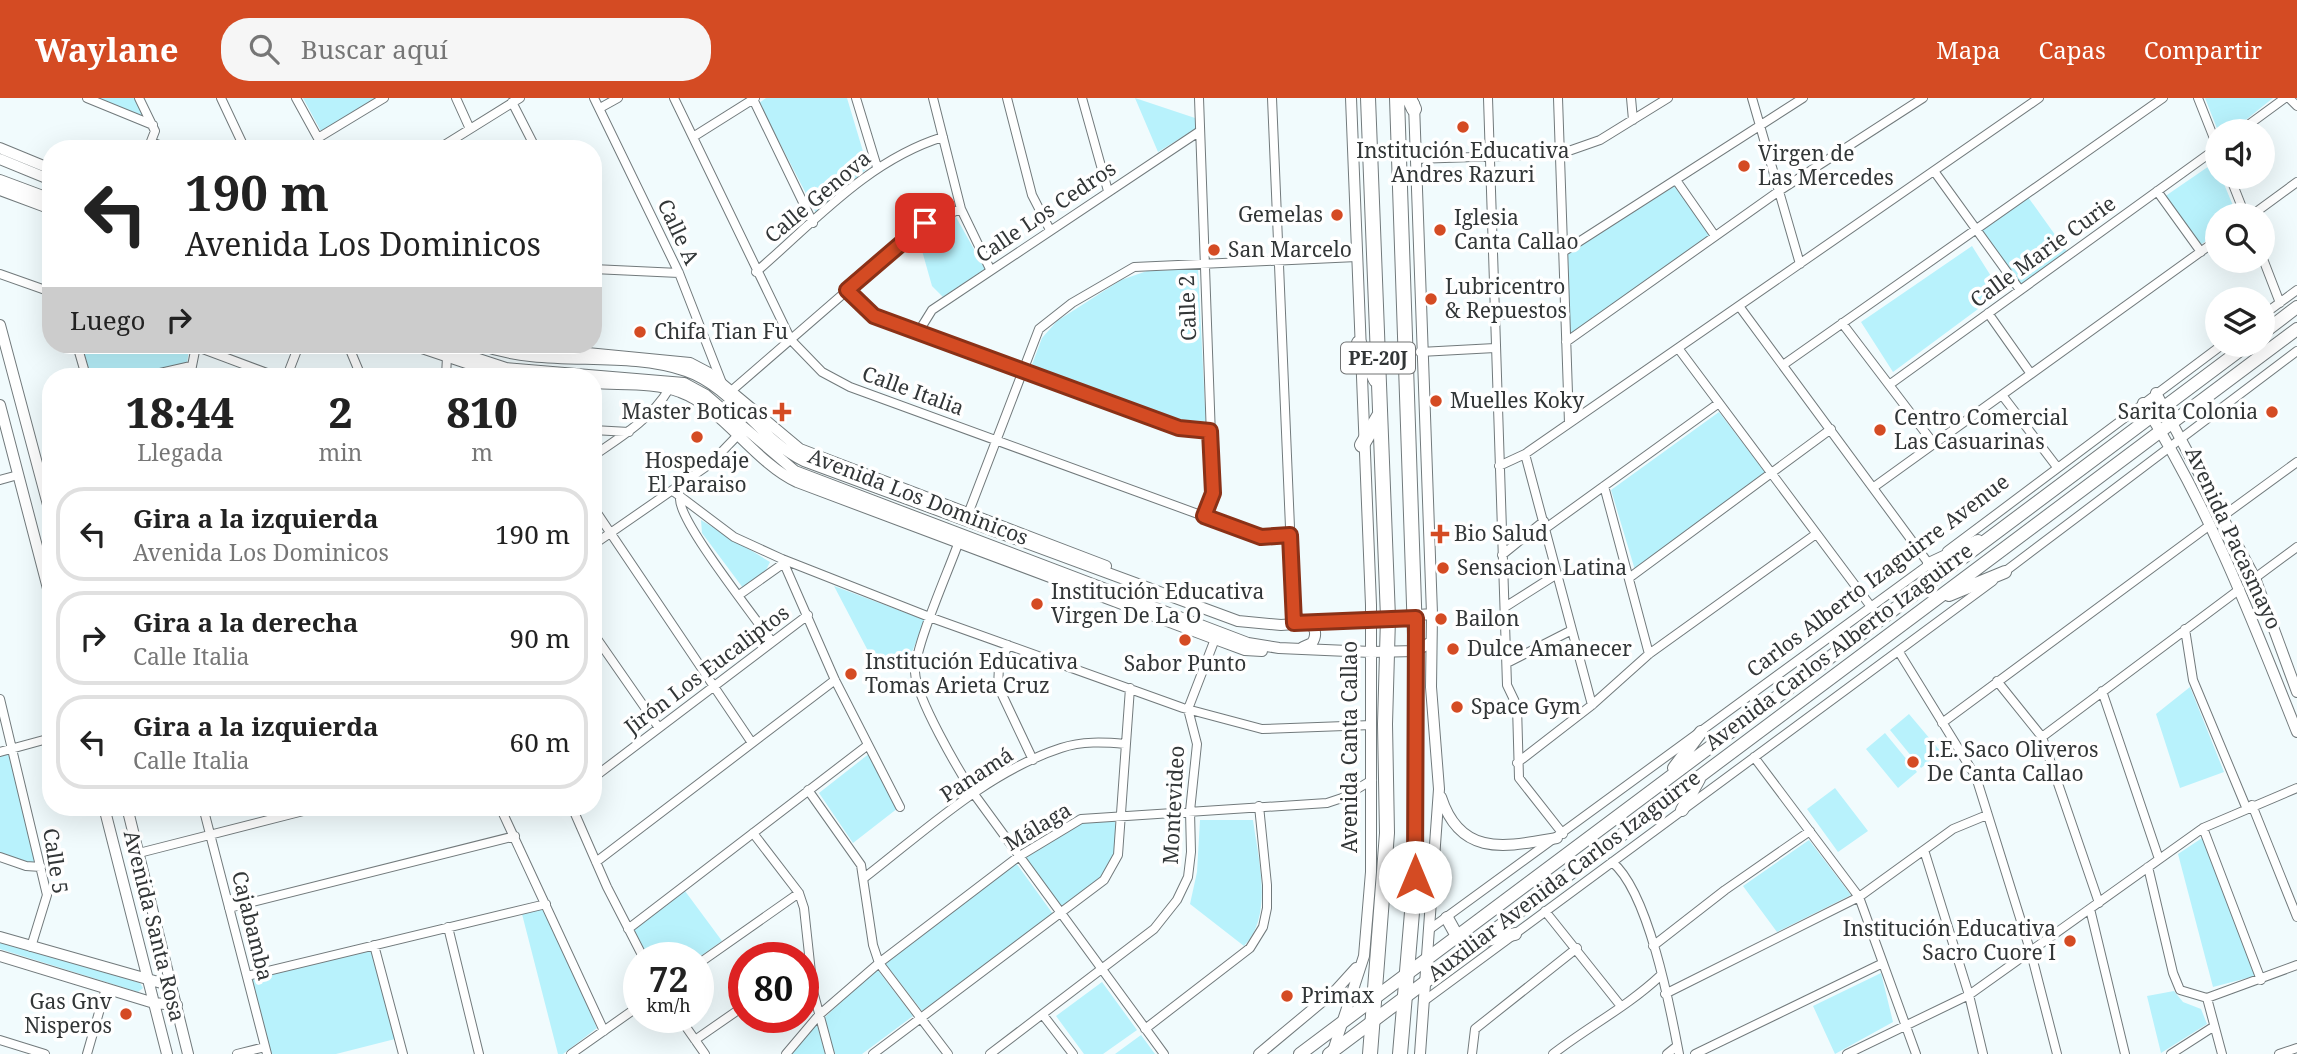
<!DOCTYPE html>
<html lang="es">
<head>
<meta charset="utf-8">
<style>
  :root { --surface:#fff; --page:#f6f6f6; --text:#222; --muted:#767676; --line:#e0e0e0; --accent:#d44b23 }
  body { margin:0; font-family:"Noto Serif",serif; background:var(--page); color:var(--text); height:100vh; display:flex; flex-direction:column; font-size:26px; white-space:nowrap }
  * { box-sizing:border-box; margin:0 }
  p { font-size:23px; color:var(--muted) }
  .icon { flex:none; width:38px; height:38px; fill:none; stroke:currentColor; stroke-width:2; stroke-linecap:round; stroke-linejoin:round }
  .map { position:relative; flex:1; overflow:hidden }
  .side { position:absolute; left:42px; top:270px; width:560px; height:448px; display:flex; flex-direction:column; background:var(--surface); border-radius:28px; box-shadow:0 7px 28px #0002 }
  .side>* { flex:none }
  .hud { position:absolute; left:42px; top:42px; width:560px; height:214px; border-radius:28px; box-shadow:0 7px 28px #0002; background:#fff; color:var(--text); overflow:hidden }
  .controls { position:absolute; left:2205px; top:21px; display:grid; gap:14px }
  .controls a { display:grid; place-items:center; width:70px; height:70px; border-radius:50%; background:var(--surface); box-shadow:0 7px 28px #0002; font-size:35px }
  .speed { position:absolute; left:623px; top:844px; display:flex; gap:14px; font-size:35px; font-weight:700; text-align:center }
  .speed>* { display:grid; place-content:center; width:91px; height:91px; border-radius:50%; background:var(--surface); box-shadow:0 7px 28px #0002; line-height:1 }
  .speed small { font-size:18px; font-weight:400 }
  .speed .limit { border:10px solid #d22; background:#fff; color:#111 }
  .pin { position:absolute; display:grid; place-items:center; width:60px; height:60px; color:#fff; margin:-30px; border-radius:14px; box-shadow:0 4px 10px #0006 }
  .me { position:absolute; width:77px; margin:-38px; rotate:0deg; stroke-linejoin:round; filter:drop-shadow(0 0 5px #0008) }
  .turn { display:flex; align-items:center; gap:24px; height:147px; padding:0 28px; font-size:32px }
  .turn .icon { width:91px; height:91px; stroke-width:2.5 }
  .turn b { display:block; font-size:49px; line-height:60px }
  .then { display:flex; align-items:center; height:66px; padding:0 28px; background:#0003; gap:14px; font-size:26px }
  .eta { display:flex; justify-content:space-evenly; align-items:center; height:119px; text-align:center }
  .eta b { font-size:42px; font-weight:800; line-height:49px }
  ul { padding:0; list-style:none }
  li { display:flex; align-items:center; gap:21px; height:94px; margin:0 14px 10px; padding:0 14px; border:4px solid var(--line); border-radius:28px }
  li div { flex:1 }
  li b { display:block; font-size:26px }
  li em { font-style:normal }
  header { display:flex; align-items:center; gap:42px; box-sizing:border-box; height:98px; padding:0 35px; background:var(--accent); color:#fff }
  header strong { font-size:33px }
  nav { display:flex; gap:38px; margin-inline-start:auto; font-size:24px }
  .search { width:490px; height:63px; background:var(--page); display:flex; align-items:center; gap:18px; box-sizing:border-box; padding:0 24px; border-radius:28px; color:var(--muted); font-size:26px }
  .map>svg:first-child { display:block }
</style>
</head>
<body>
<header>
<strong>Waylane</strong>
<div class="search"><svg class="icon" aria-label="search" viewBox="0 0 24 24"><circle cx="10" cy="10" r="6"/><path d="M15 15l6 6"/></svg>Buscar aquí</div>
<nav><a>Mapa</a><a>Capas</a><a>Compartir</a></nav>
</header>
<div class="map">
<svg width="2297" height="956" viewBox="0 0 2297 956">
  <rect width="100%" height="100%" fill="#f1fbfd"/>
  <path fill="#b8f2fc" d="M 98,0 L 134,0 L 144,19 Z
    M 303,0 L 381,0 L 323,37 Z
    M 766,0 L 847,0 L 868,70 L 816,115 L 759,5 Z
    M 1135,0 L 1195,20 L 1197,30 L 1158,54 Z
    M 2205,0 L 2273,0 L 2232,33 L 2218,33 Z
    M 2215,64 L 2217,79 L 2221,79 L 2237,117 L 2217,117 L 2217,135 L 2199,148 L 2164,99 Z
    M 1676,87 L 1710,137 L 1570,236 L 1568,156 Z
    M 2028,99 L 2068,155 L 2022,188 L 1980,132 Z
    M 956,119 L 985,171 L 943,199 L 932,188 L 919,142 L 921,136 Z
    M 1972,148 L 2001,194 L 1893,274 L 1861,224 Z
    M 1198,171 L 1206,329 L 1189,329 L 1030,272 L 1042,240 L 1057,223 L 1121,182 L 1147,173 Z
    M 82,247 L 177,247 L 189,251 L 187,265 L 128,278 L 90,278 Z
    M 1719,314 L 1765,374 L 1635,472 L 1611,392 Z
    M 701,422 L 770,464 L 766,472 L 743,490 L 702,435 Z
    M 834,488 L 925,522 L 912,554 L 877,570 Z
    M 2190,589 L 2224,674 L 2180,690 L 2156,616 Z
    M 1909,616 L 1941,654 L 1921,670 L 1890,632 Z
    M 1885,635 L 1917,674 L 1898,690 L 1866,651 Z
    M 9,654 L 39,767 L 0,757 L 0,656 Z
    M 870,655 L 898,710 L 853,745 L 819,695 Z
    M 1835,690 L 1868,733 L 1838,754 L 1807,711 Z
    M 1115,721 L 1116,756 L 1101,782 L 1062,810 L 1024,760 L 1082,724 Z
    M 1200,722 L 1253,722 C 1258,760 1274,817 1244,848 L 1190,806 L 1197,774 Z
    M 2202,740 L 2255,878 L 2213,889 L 2178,756 Z
    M 1809,742 L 1851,797 L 1777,834 L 1743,788 Z
    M 1016,765 L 1053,816 L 922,913 L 884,864 Z
    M 685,793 L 722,843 L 698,860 L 648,859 L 634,832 Z
    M 544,810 L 597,930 L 563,956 L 558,956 L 522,816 Z
    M 0,841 L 140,885 L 143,890 L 138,894 L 0,851 Z
    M 374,847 L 399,940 L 336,956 L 267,956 L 247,878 Z
    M 877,871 L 913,918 L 862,956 L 835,956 L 824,920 Z
    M 1881,875 L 1893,924 L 1835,956 L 1813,908 Z
    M 1102,884 L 1137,932 L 1103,956 L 1084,956 L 1056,918 Z
    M 2174,893 L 2183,904 L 2201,911 L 2207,926 L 2161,955 L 2147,898 Z
    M 817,925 L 825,956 L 789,956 Z
    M 1141,937 L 1155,956 L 1115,956 Z"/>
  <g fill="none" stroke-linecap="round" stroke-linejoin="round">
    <g stroke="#727a7c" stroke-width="10">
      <path id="street" d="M 87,0 L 153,27
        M 139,0 L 155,33 L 148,51
        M 221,0 L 245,51
        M 296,0 L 324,51
        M 456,0 L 470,31
        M 594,0 L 679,175 L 722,285
        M 674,0 L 791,242 L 822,274 L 850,289 L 1261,439 L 1290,437
        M 856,0 L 877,69
        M 933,0 L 961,111 L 990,171
        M 1007,0 L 1032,97 L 1050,132
        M 1082,0 L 1108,93
        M 1199,0 L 1213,395 L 1204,417
        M 1272,0 L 1294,525
        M 1488,0 L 1507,587 L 1517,608 L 1519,680 L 1563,736
        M 1558,0 L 1569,325
        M 1631,0 L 1633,22
        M 1752,0 L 1800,166
        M 2198,0 L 2217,48
        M 2289,0 L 2297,8
        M 753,1 L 813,125
        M 512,4 L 536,51
        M 600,10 L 618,0
        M 2240,33 L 2285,0
        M 693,39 L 755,0
        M 318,40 L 384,0
        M 151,44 L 170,51
        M 438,51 L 520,0
        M 1415,61 L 1560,56 L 1600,42 L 1668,0
        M 1934,73 L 2020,192
        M 2230,79 L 2245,117
        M 1676,82 L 1715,138
        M 2157,93 L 2201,154
        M 2252,117 L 2297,84
        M 1563,154 L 1803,0
        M 2263,161 L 2280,205
        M 593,171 L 679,175
        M 756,174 C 814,124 868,62 943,39
        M 0,176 L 51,194
        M 847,192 L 874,218 L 1179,330 L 1210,333
        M 1739,208 L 1929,466
        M 1988,215 L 2031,276
        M 1495,217 L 1565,214
        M 2263,217 L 2297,192
        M 1842,225 L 1934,346
        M 919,233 L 932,212 L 1200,33
        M 1566,244 L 1779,93 L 1923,0
        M 77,247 L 86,278
        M 192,247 L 275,278
        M 348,247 L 361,278
        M 1678,250 L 1872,510
        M 1420,254 L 1495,250
        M 1783,267 L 2163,0
        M 147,278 L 191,268
        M 190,278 L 196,248
        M 287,278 L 299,247
        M 446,278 L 447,259
        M 1889,287 L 2217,50
        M 730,294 L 925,125 L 961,111
        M 2002,297 L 2057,369
        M 593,332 L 629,334
        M 593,358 C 621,339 652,320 669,291
        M 1499,368 L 1525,356
        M 0,382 L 18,377
        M 1604,388 L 1649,556
        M 1874,389 L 2217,142
        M 673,393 L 734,439 L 782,461 L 932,520 L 1183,610 L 1262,631 L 1372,627
        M 680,401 C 679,424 755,519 772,544
        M 593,409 L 752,645
        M 968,416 L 1039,231 L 1072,205 L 1134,169 L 1357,159
        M 2223,418 L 2297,364
        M 1546,430 L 1719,305
        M 958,446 C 948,474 915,548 915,574 C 916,600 959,673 974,696 L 1164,956
        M 593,447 L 710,366 L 737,338
        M 1947,453 L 2222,247
        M 1502,457 L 1544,423
        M 782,461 L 835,582 L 900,709
        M 2003,475 L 2297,253
        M 1629,480 L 1831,331
        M 2255,480 L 2297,449
        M 739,497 L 784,465
        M 1505,509 L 1557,476
        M 2185,531 L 2193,582 L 2246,709
        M 593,535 L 659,630
        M 1008,547 L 999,569 L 998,588 L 1033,662
        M 1899,554 L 1976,679 L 2031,855 L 2057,956
        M 1507,565 L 1572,532
        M 1997,583 L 2042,639 L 2099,805
        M 2102,593 L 2159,761
        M 0,601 L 47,797 L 31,849
        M 1592,607 L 1525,356 L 2039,0
        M 1942,625 L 2210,427
        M 2042,639 L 2240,491
        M 0,654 L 51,640
        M 1754,659 L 1859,799 L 1916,956
        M 1517,665 L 1592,607 L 1649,556 L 1816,436
        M 593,680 L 808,517
        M 808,692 L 861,767 L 873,847 L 879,865 L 948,956
        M 2252,707 L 2297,819
        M 203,709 L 267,956
        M 500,709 L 604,933
        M 572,709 L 607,789 L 643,859
        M 2203,730 L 2261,882
        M 753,735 L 799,795 L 804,810 L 813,893 L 830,956
        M 1924,752 L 1969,897 L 1983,956
        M 139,755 L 319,709
        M 0,759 L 26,768 L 41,769
        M 596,764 L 835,582
        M 1612,764 C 1648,793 1670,908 1679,956
        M 2148,769 L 2173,875 L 2180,892 L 2207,900 L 2297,867
        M 864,780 C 925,733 987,674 1061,650 C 1082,643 1104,644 1125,646
        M 229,810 L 515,738
        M 2090,811 L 2125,956
        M 1545,813 L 1620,907
        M 448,829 L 479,956
        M 628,831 L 868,647
        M 1430,831 L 1931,465
        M 374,847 L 403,956
        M 1653,848 L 1725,792 L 1810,733
        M 698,866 L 799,795
        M 247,878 L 546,806
        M 1665,896 L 1859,799 L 1953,731 L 1987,717
        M 2207,900 L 2222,956
        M 1424,903 L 1993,483
        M 1043,917 L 1073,956
        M 679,919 L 705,956
        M 1145,931 L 1250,850 L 1263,829 L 1267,810 L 1267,787 L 1259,708
        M 0,942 L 45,956
        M 695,942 L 744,908
        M 87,956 L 106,890
        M 237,956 L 265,949
        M 571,956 L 639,908
        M 786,956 L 819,917 L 879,865 L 1018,759 L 1081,721 L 1327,705 L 1342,700 L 1372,682
        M 873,956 L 1104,782 L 1118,757 L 1130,590
        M 990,956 L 1154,831 L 1177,802 L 1188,779 L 1191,754 L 1190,713 L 1197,646 L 1188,611 L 1215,541
        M 1472,956 L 1475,931 L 1577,850
        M 1553,956 C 1588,929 1628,908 1660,878
        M 1667,956 L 1677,948
        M 1695,956 L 1883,865
        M 1847,956 L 1969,897 L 2203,730 L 2297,690
        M 2171,956 L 2213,929
        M 2279,956 L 2297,950"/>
    </g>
    <g stroke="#727a7c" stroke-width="12">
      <path id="secondary" d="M 1414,6 L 1432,516 L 1431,589 L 1439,691 L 1420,956
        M 0,50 L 51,71
        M 0,61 L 51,82
        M 0,82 L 51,101
        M 0,92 L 51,111
        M 0,227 L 51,418
        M 413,247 L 505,278
        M 436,247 L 506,270 L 684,285 L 706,297 L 795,373 L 1248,545 L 1279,550 L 1371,554 L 1416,553 L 1431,544
        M 481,247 C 546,271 620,251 686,273 C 733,289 760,342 804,363 L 1238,523 L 1281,527 L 1432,516
        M 504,247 L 690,265 L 709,275 L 800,351 L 1106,468
        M 593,285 C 621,287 655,284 680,294 C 722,309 754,364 797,384 L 1215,541 L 1245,552 L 1262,553
        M 2156,295 L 2255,480 L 2297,594
        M 2143,305 C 2208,407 2252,521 2297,634
        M 0,307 L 51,502
        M 1303,549 L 1312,545 C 1318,536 1315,527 1305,523
        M 1441,699 C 1461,761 1508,748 1557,740
        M 104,709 L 167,956
        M 127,709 L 188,956
        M 0,839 L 172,888
        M 0,858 L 154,905 L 177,907
        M 1259,956 L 1337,891 L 1356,870
        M 1332,956 L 1364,858 L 1371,774 L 1371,507 L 1351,0"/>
    </g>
    <g stroke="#727a7c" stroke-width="14">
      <path id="primary" d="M 2263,235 L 2297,209
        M 1929,466 L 1978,443
        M 1949,497 L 2005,474
        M 1674,670 L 1701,634
        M 1682,712 L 1699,681
        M 1447,820 L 1457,838
        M 1483,843 L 1515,836
        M 1300,956 L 2247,247
        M 1329,956 L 2297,231"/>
    </g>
    <g stroke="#727a7c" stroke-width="16">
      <path id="highway" d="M 1368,0 L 1388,520 L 1385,626 L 1387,735 L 1370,956
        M 1397,0 L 1416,566 L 1415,779 L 1400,956
        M 1409,0 L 1414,11
        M 1359,245 L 1376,282
        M 1362,347 L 1379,318"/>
    </g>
    <use href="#street" stroke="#fff" stroke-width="8"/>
    <use href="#secondary" stroke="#fff" stroke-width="10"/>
    <use href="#primary" stroke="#fff" stroke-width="12"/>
    <use href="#highway" stroke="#fff" stroke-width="14"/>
  </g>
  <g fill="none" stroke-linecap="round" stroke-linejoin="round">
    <g stroke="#8a3117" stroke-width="18">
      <path id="route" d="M 925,125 L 847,192 L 874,218 L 1179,330 L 1210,333 L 1213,395 L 1204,418 L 1261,439 L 1290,437 L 1294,525 L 1416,520 L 1415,779"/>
    </g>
    <use href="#route" stroke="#d44b23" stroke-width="12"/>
  </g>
  <g fill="#d44b23" stroke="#fff" stroke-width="2.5">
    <circle cx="1463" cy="29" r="7"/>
    <circle cx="1744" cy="68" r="7"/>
    <circle cx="1337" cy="117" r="7"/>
    <circle cx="1440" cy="132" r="7"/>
    <circle cx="1214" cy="152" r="7"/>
    <circle cx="1431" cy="201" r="7"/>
    <circle cx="640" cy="234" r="7"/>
    <circle cx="1436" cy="303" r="7"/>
    <path d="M778.5 303.5h7v7h7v7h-7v7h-7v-7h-7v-7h7z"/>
    <circle cx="2272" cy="314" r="7"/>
    <circle cx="1880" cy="332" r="7"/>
    <circle cx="697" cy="339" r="7"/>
    <path d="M1436.5 425.5h7v7h7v7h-7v7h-7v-7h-7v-7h7z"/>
    <circle cx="1443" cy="470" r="7"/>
    <circle cx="1037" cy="506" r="7"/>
    <circle cx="1441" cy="521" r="7"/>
    <circle cx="1185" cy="542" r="7"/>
    <circle cx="1453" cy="551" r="7"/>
    <circle cx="851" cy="576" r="7"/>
    <circle cx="1457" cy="609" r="7"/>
    <circle cx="1913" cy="664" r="7"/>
    <circle cx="2070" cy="843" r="7"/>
    <circle cx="1287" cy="898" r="7"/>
    <circle cx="126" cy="916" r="7"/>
  </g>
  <g text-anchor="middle" stroke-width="7" stroke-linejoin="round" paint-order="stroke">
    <rect fill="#fff" stroke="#707273" stroke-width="2" x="1341" y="244.5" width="74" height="31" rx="5"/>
    <g font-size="19" font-weight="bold" fill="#323637">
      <text x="1378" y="267">PE-20J</text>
    </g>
    <g font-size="21" fill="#323637" stroke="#fff" text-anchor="start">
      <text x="1463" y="60" text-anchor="middle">Institución Educativa<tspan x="1463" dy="24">Andres Razuri</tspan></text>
      <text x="1758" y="63">Virgen de<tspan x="1758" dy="24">Las Mercedes</tspan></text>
      <text x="1323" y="124" text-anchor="end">Gemelas</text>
      <text x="1454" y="127">Iglesia<tspan x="1454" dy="24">Canta Callao</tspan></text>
      <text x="1228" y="159">San Marcelo</text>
      <text x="1445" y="196">Lubricentro<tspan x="1445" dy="24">&amp; Repuestos</tspan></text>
      <text x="654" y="241">Chifa Tian Fu</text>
      <text x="1450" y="310">Muelles Koky</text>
      <text x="768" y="321" text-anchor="end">Master Boticas</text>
      <text x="2258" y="321" text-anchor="end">Sarita Colonia</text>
      <text x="1894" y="327">Centro Comercial<tspan x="1894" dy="24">Las Casuarinas</tspan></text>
      <text x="697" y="370" text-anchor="middle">Hospedaje<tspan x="697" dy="24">El Paraiso</tspan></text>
      <text x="1454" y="443">Bio Salud</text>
      <text x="1457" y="477">Sensacion Latina</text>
      <text x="1051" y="501">Institución Educativa<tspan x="1051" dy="24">Virgen De La O</tspan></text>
      <text x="1455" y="528">Bailon</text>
      <text x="1467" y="558">Dulce Amanecer</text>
      <text x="865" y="571">Institución Educativa<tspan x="865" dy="24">Tomas Arieta Cruz</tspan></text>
      <text x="1185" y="573" text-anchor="middle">Sabor Punto</text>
      <text x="1471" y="616">Space Gym</text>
      <text x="1927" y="659">I.E. Saco Oliveros<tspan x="1927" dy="24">De Canta Callao</tspan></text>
      <text x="2056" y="838" text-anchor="end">Institución Educativa<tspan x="2056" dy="24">Sacro Cuore I</tspan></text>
      <text x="1301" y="905">Primax</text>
      <text x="112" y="911" text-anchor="end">Gas Gnv<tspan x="112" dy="24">Nisperos</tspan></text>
    </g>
    <g font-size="21" fill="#323637" stroke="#fff">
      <text transform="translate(818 99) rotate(-40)" y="7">Calle Genova</text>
      <text transform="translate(1046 114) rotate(-34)" y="7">Calle Los Cedros</text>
      <text transform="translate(678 134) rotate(65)" y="7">Calle A</text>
      <text transform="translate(2043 154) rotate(-36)" y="7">Calle Marie Curie</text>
      <text transform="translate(1188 210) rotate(-92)" y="7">Calle 2</text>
      <text transform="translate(913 293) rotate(20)" y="7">Calle Italia</text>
      <text transform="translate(918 399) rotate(21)" y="7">Avenida Los Dominicos</text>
      <text transform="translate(2233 440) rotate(65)" y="7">Avenida Pacasmayo</text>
      <text transform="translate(1878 478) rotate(-37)" y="7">Carlos Alberto Izaguirre Avenue</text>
      <text transform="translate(1839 549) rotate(-37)" y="7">Avenida Carlos Alberto Izaguirre</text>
      <text transform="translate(707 572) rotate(-37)" y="7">Jirón Los Eucaliptos</text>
      <text transform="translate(1350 649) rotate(-90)" y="7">Avenida Canta Callao</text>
      <text transform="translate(977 677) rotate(-33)" y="7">Panamá</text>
      <text transform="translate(1174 707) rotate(-87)" y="7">Montevideo</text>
      <text transform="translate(1038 729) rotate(-31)" y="7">Málaga</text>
      <text transform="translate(55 763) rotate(81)" y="7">Calle 5</text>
      <text transform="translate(1564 778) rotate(-37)" y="7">Auxiliar Avenida Carlos Izaguirre</text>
      <text transform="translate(154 828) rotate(76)" y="7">Avenida Santa Rosa</text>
      <text transform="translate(252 828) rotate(76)" y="7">Cajabamba</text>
    </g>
  </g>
</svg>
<div class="controls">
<a><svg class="icon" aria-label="sound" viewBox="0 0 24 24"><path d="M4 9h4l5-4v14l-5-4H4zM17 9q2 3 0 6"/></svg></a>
<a><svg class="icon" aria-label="search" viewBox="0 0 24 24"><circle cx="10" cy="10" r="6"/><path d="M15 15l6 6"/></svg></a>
<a><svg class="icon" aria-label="layers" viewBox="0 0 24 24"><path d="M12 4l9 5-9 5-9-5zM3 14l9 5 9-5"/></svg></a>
</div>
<div class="speed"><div>72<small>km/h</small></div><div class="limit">80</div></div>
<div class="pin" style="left:925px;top:125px;background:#d93025"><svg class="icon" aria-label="arrive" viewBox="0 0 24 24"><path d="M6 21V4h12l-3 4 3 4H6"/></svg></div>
<svg class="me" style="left:1415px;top:779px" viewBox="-20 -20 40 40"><circle r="19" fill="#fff"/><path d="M0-13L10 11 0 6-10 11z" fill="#d44b23"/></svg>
<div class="hud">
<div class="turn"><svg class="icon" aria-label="left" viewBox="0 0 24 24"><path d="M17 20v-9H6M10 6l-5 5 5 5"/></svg><div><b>190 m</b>Avenida Los Dominicos</div></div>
<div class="then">Luego<svg class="icon" aria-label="right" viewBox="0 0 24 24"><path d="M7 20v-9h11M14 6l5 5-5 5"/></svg></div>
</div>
<section class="side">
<div class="eta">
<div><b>18:44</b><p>Llegada</p></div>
<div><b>2</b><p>min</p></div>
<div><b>810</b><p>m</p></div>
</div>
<ul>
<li><svg class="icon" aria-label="left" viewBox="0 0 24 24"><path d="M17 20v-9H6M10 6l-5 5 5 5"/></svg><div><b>Gira a la izquierda</b><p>Avenida Los Dominicos</p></div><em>190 m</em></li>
<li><svg class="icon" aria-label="right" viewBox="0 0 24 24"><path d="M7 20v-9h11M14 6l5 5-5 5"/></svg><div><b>Gira a la derecha</b><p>Calle Italia</p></div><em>90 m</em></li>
<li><svg class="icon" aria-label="left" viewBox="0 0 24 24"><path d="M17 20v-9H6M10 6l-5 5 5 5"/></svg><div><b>Gira a la izquierda</b><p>Calle Italia</p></div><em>60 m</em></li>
</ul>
</section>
</div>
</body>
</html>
